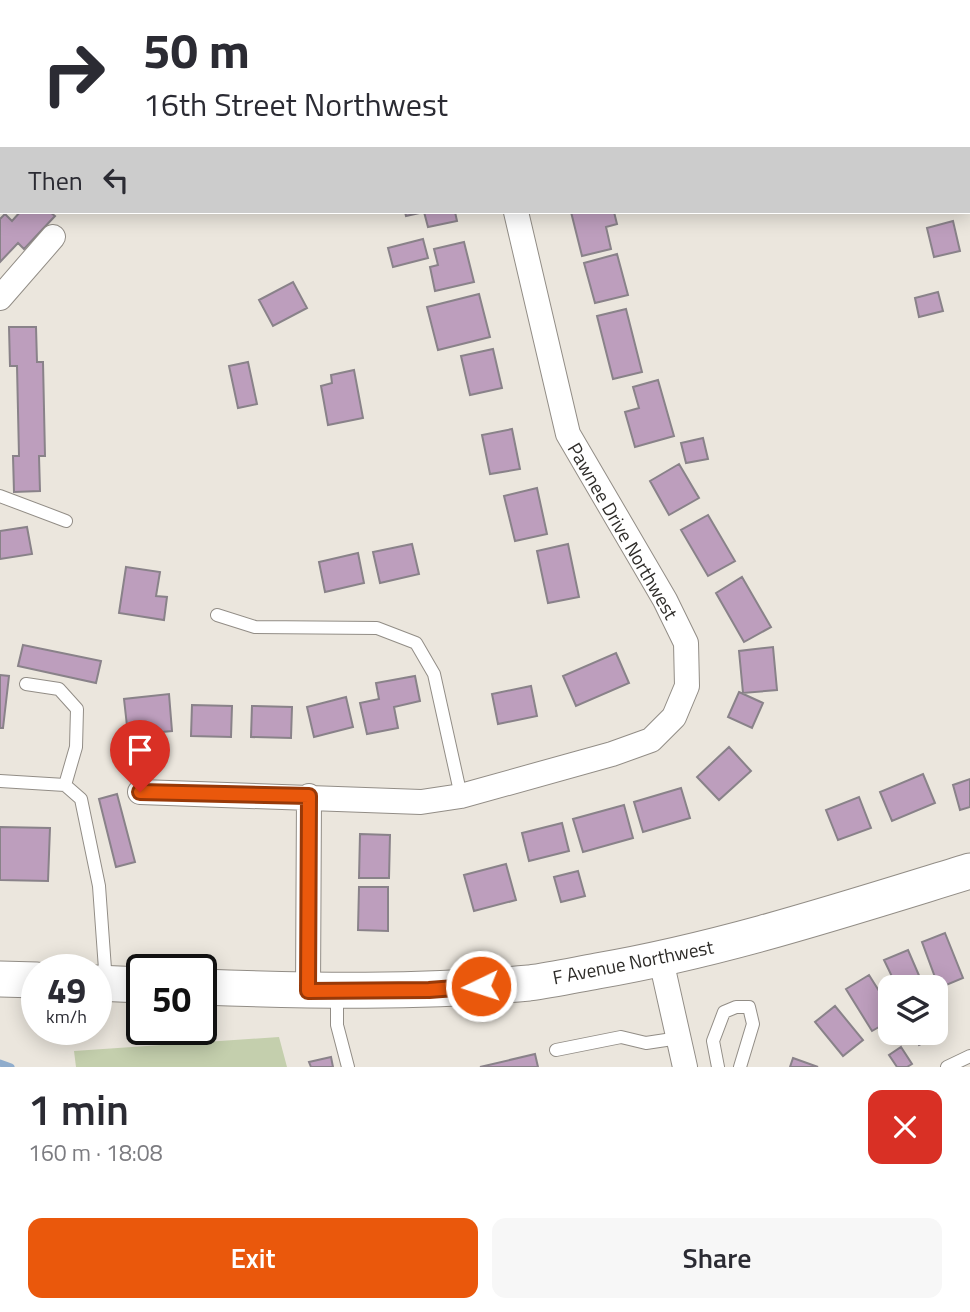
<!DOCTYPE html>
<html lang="en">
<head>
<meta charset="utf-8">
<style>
  :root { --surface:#fff; --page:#f7f7f7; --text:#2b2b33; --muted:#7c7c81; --accent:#ea580c }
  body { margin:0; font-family:"Titillium Web",sans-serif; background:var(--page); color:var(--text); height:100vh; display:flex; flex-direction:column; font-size:26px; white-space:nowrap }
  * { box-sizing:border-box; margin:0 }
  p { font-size:23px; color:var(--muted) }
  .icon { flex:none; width:38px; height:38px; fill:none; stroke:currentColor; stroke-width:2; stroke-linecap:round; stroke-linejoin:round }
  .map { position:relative; height:1067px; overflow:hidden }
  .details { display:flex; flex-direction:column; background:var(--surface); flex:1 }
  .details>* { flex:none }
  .banner { position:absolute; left:0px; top:0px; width:971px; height:214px; box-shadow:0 4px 18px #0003; background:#fff; color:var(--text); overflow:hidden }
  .controls { position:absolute; left:878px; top:975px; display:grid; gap:14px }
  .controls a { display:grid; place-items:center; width:70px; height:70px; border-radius:14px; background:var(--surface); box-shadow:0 4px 18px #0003; font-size:35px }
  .speed { position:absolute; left:21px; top:954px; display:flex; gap:14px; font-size:35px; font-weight:700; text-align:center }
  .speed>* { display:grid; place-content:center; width:91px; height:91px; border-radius:50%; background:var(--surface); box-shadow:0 4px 18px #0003; line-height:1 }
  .speed small { font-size:18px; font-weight:400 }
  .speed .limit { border:4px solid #111; border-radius:10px; background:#fff; color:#111 }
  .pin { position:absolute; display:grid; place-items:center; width:60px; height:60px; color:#fff; margin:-72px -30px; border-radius:50% 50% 50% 0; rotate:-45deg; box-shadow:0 0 7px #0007 }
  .pin .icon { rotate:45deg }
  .me { position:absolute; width:77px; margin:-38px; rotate:266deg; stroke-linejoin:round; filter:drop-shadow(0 0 5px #0008) }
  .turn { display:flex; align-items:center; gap:24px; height:147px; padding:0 28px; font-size:32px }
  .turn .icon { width:91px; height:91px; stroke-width:2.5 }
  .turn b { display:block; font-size:49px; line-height:60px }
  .then { display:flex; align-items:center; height:66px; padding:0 28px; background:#0003; gap:14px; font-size:26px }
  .round { display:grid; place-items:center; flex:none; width:74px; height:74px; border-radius:14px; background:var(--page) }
  .summary { display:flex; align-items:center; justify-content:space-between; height:119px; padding:0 28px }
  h1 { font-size:42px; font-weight:600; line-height:52px }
  .button { display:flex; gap:14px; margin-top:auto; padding:14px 28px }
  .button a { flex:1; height:80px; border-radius:14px; background:var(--accent); color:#fff; font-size:28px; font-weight:600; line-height:80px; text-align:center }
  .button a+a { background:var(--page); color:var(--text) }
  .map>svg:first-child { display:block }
</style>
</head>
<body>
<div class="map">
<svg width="970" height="1067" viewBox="0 0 970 1067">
  <rect width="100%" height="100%" fill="#ebe6dd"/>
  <path fill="#c4cfad" d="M 279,1037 L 287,1067 L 76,1067 L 74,1051 Z"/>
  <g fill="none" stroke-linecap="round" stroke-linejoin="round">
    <path stroke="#8faccc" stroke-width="7" d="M 0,1063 L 11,1067"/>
  </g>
  <path fill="#bd9ebd" stroke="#898289" stroke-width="2" d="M 20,212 L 50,212 L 55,216 L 24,249 L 18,243 L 0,262 L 0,219 L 5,214 L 12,221 Z
    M 405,212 L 455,212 L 457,221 L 428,227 L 424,212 L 406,216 Z
    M 571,212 L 614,212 L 617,224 L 606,227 L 611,249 L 582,256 Z
    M 953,221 L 960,251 L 934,257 L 927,228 Z
    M 423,239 L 428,258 L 393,267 L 388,248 Z
    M 464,242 L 474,282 L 435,291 L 430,267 L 438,265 L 434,249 Z
    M 617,254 L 628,295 L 595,303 L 584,263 Z
    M 293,282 L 307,308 L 273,326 L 259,300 Z
    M 938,292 L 943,311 L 919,317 L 915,298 Z
    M 479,294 L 490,337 L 438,350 L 427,307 Z
    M 626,309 L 642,372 L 613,379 L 597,316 Z
    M 9,327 L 36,327 L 37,362 L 43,362 L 45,456 L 39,456 L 40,491 L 14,492 L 13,456 L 19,456 L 17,366 L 10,366 Z
    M 493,349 L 502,388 L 470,395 L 461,356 Z
    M 248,362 L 257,404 L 238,408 L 229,366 Z
    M 354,370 L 363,418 L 328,425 L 321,386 L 332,383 L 331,375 Z
    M 658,380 L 674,436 L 635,447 L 625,412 L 639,408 L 633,387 Z
    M 512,429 L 520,469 L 490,474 L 482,435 Z
    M 703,438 L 708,459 L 686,463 L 681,443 Z
    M 679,464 L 699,498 L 669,515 L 650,481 Z
    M 537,488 L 547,534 L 515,541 L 504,496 Z
    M 708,515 L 735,561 L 708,576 L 681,530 Z
    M 27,527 L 32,554 L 0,559 L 0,531 Z
    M 412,544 L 419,574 L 380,583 L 373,552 Z
    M 568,544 L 579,597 L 548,603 L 537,551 Z
    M 358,553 L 364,583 L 325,592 L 319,562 Z
    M 126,567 L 160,572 L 156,596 L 167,597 L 164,620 L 119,613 Z
    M 742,577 L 771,627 L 744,642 L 716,593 Z
    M 23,645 L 101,661 L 96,683 L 18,666 Z
    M 773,647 L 777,690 L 743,693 L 739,651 Z
    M 616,653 L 629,683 L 576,706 L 563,676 Z
    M 0,675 L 9,676 L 3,728 L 0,728 Z
    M 415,676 L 420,701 L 394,707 L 398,728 L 367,734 L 360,703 L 379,699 L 376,683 Z
    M 531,686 L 537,716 L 498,724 L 492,694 Z
    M 739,692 L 763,703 L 752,728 L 728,717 Z
    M 169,694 L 172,731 L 128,735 L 124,699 Z
    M 346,697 L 353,727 L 314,737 L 307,707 Z
    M 192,705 L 232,706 L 231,737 L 191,736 Z
    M 252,706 L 292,707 L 291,738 L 251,737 Z
    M 729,747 L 751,771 L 719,800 L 697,777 Z
    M 923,774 L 935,803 L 892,821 L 880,792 Z
    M 970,779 L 970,807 L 960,810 L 953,785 Z
    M 681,788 L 690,818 L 643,832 L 634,802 Z
    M 117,794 L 135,862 L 116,867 L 99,799 Z
    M 859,797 L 871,828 L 838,840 L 826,810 Z
    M 624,805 L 633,838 L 583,852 L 573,819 Z
    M 562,823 L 569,851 L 529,861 L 522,833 Z
    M 0,827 L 50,828 L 48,881 L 0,880 Z
    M 360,834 L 390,835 L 389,878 L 359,878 Z
    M 506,864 L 516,900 L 474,911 L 464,875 Z
    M 578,871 L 585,896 L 561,902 L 554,877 Z
    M 359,887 L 388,887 L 388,931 L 358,930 Z
    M 945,933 L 963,978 L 939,988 L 922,942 Z
    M 908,950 L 924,987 L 897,987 L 884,960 Z
    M 869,975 L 891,1010 L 891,1020 L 872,1031 L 846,989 Z
    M 835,1006 L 863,1040 L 843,1056 L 815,1022 Z
    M 912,1032 L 932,1032 L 935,1037 L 919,1045 Z
    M 901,1047 L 912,1064 L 907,1067 L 897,1067 L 889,1055 Z
    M 535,1054 L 538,1067 L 480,1067 Z
    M 331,1057 L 333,1067 L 311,1067 L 309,1062 Z
    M 793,1058 L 818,1067 L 790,1067 Z"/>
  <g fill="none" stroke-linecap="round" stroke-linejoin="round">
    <g stroke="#928d86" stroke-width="14">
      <path id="lane" d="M 0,496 L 66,521
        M 217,615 L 255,627 L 377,628 L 416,643 L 434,674 L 461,796
        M 26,684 L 59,689 L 77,709 L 76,747 L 65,785
        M 0,781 L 65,785 L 81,799 L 99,886 L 106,983
        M 337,992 L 337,1025 L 348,1067
        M 556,1050 L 621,1037 L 646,1043 L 679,1038
        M 718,1067 L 713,1041 L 724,1012 L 736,1007 L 749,1007 L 753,1024 L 740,1067
        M 947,1067 L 970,1056"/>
    </g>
    <g stroke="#928d86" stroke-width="26">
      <path id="street" d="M 465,0 L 466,2
        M 0,298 L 53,237
        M 140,792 L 421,802 L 461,796 L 612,754 L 651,740 L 674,717 L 687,686 L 686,643 L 665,600 L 568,434 L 516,212
        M 661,960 L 685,1067
        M 308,991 L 309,796"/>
    </g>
    <g stroke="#928d86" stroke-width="37">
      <path id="secondary" d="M 0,979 L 37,980
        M 96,983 L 142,985
        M 201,987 C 311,991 420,993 529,983 C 552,980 575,975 597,971 C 724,949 846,909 970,871"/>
    </g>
    <use href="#lane" stroke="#fff" stroke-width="12"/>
    <use href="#street" stroke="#fff" stroke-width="24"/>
    <use href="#secondary" stroke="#fff" stroke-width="35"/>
  </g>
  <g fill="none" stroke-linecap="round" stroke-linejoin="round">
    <g stroke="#983908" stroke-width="18">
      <path id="route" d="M 140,792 L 309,796 L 308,991 L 429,990 L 481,986"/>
    </g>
    <use href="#route" stroke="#ea580c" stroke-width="12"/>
  </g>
  <g text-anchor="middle" stroke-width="5" stroke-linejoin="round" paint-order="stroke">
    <g font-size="19" fill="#2e2c29" stroke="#fff">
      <text transform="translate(623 531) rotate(60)" y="7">Pawnee Drive Northwest</text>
      <text transform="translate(633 962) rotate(-11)" y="7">F Avenue Northwest</text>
    </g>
  </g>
</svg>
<div class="controls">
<a><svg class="icon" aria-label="layers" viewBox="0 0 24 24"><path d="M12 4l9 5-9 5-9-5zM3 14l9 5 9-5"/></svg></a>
</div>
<div class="speed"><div>49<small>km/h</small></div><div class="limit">50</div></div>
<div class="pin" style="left:140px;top:792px;background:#d93025"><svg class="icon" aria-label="arrive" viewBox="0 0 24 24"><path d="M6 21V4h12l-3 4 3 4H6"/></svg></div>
<svg class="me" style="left:481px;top:986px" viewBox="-20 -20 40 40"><circle r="17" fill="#ea580c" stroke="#fff" stroke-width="3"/><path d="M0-11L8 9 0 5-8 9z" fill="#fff"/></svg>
<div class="banner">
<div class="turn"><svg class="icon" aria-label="right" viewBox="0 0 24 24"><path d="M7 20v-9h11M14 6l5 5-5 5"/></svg><div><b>50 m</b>16th Street Northwest</div></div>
<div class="then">Then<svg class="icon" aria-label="left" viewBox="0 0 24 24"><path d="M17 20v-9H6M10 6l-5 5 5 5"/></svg></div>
</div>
</div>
<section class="details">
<div class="summary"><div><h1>1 min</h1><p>160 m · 18:08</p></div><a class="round" style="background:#d93025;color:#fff"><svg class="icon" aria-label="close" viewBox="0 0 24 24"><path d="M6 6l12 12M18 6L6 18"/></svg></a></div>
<div class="button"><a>Exit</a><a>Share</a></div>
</section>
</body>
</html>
